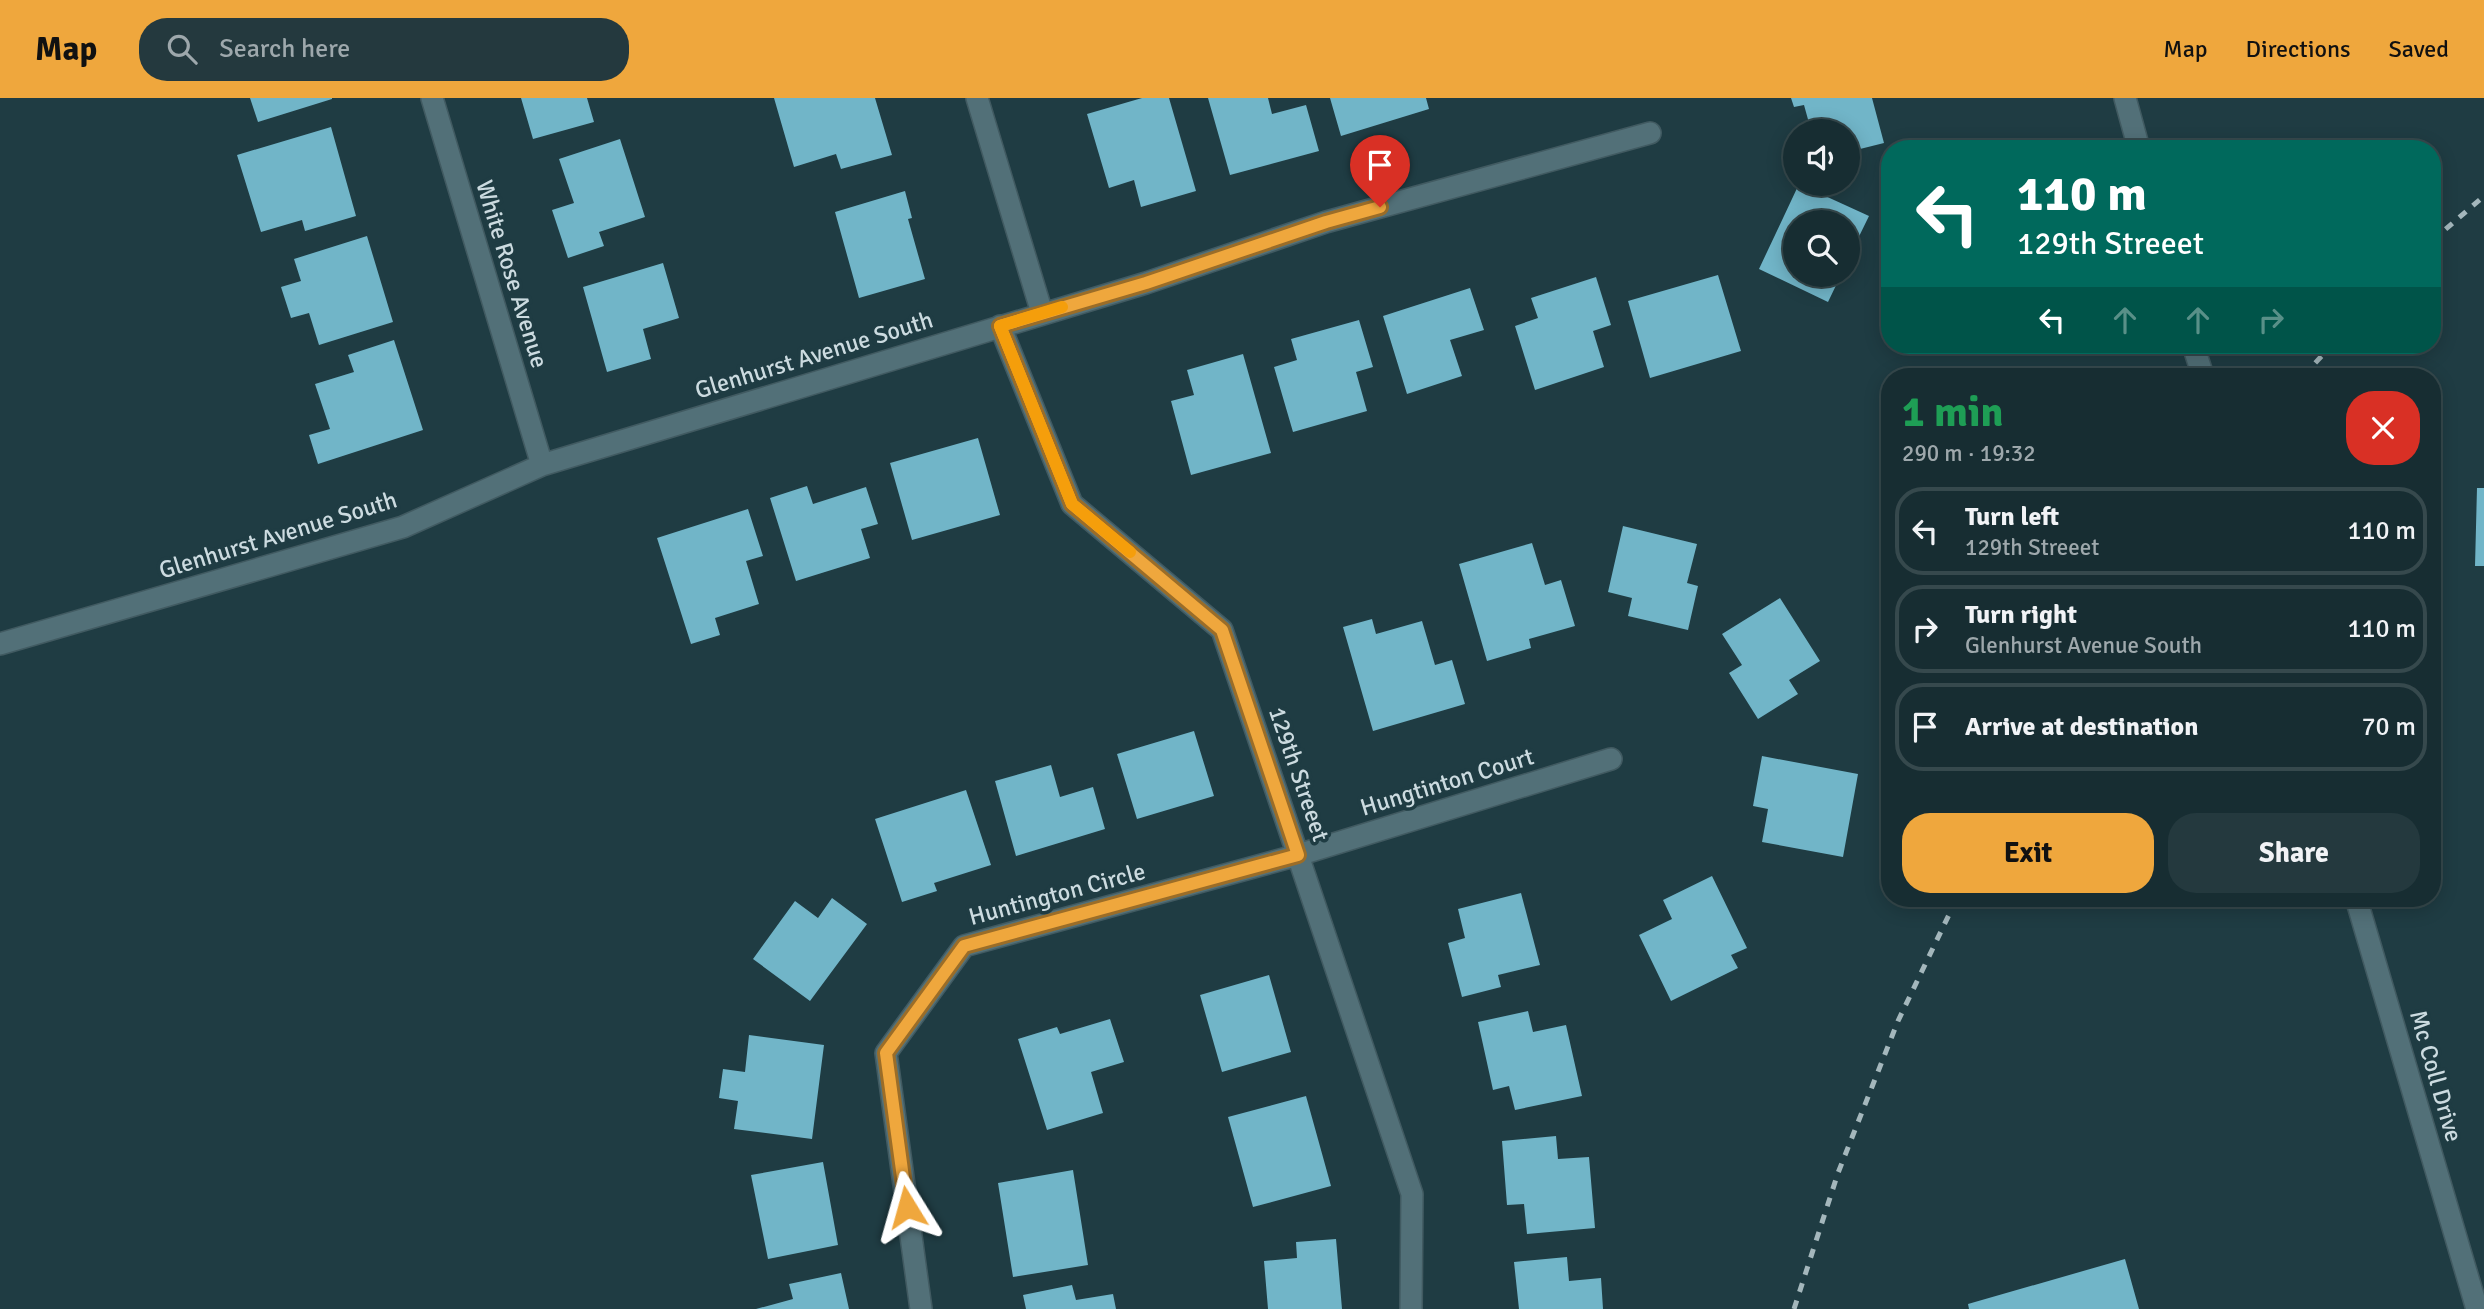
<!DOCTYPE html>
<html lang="en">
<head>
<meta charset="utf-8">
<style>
  :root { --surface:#172d32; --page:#24393e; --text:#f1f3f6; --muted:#9ea8ac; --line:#36494d; --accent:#efa73d }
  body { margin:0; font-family:Signika,sans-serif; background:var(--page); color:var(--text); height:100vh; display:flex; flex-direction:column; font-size:26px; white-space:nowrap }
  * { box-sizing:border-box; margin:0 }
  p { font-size:23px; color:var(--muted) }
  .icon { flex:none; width:38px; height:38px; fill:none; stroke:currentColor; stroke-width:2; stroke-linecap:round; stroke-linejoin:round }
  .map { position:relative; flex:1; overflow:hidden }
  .sheet { position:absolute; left:1881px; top:270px; width:560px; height:539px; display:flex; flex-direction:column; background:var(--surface); border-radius:28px; box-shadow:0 4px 18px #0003,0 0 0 2px var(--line) }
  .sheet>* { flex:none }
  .guide { position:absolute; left:1881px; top:42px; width:560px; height:214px; border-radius:28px; box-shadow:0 4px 18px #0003,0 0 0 2px var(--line); background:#00695c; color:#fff; overflow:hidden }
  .tools { position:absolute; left:1783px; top:21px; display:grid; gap:14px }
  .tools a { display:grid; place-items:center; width:77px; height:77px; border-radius:50%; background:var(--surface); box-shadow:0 4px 18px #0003,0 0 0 2px var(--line); font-size:35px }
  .pin { position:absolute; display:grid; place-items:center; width:60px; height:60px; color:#fff; margin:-72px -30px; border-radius:50% 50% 50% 0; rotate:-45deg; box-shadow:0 0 7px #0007 }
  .pin .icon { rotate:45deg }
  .me { position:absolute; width:77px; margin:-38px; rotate:352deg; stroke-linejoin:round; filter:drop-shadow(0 0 5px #0008) }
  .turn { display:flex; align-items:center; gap:24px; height:147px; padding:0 21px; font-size:32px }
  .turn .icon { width:91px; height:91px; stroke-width:2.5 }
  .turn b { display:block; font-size:49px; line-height:60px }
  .lanes { display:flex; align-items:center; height:66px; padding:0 21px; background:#0003; justify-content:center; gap:35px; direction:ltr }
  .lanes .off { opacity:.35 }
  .round { display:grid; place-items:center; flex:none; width:74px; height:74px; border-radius:28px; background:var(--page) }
  .head { display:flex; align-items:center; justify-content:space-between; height:119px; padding:0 21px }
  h1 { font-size:42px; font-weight:700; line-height:52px; color:#1e9e55 }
  .action { display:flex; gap:14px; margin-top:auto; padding:14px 21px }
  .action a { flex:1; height:80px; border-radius:28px; background:var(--accent); color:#111; font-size:28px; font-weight:700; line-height:80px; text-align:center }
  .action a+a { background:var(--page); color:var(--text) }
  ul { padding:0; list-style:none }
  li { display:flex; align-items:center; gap:21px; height:88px; margin:0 14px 10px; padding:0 7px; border:4px solid var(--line); border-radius:28px }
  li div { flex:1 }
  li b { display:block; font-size:26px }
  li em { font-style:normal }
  header { display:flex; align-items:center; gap:42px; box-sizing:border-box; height:98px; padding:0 35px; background:var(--accent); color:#111 }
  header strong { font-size:33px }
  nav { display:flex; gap:38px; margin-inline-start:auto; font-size:24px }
  .search { width:490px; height:63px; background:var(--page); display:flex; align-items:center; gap:18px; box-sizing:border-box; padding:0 24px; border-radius:28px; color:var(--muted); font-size:26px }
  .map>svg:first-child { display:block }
</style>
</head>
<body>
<header>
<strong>Map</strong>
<div class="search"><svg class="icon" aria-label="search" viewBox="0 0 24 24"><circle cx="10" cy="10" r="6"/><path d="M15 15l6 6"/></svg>Search here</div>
<nav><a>Map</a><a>Directions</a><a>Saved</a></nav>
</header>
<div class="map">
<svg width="2484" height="1211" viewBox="0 0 2484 1211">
  <rect width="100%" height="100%" fill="#1f3c43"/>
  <path fill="#71b5c8" d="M 250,0 L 332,0 L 332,1 L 258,24 Z
    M 521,0 L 587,0 L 594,24 L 533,41 Z
    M 774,0 L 875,0 L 892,57 L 841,71 L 836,56 L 794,69 Z
    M 1142,0 L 1169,0 L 1196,93 L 1141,109 L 1134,82 L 1109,90 L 1087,16 Z
    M 1208,0 L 1268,0 L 1272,16 L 1306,7 L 1319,53 L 1230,77 Z
    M 1330,0 L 1426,0 L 1429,11 L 1341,38 Z
    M 1791,0 L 1872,0 L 1884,45 L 1848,54 L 1848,33 L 1802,33 L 1801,27 L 1809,25 L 1804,7 L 1794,9 Z
    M 331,29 L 356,118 L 305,133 L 302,122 L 261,134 L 237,57 Z
    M 620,41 L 645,119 L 599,134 L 604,148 L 568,160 L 552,112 L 574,105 L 559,61 Z
    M 1799,86 L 1869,118 L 1848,161 L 1848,124 L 1796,124 L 1796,177 L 1841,177 L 1828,204 L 1759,171 Z
    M 905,93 L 912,120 L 908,121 L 925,181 L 859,200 L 835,114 Z
    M 367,138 L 393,224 L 319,247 L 309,215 L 291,220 L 281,189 L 301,183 L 294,161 Z
    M 663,165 L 679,220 L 643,231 L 651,261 L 607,274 L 583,189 Z
    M 1718,177 L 1741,253 L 1650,280 L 1628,203 Z
    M 1596,179 L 1611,227 L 1593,233 L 1604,269 L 1535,292 L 1515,228 L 1538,220 L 1531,200 Z
    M 1470,190 L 1484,232 L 1450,242 L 1462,278 L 1407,296 L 1383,218 Z
    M 1359,222 L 1373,269 L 1356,274 L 1367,313 L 1293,334 L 1274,269 L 1297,262 L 1291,241 Z
    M 394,242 L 423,332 L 318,366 L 309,337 L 330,331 L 315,286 L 354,274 L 348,257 Z
    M 1243,256 L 1271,355 L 1191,377 L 1171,303 L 1194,297 L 1187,272 Z
    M 978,340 L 1000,417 L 912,442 L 890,365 Z
    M 807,388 L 813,406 L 866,389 L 878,426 L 861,431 L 870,460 L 796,483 L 770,400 Z
    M 2477,390 L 2484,390 L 2484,468 L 2475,468 Z
    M 748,411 L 763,458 L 746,463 L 759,506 L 715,520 L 720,537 L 691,546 L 657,440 Z
    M 1623,428 L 1697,446 L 1687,485 L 1698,488 L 1688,532 L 1628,518 L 1632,500 L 1608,494 Z
    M 1532,445 L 1545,487 L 1561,482 L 1575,528 L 1529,541 L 1531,550 L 1487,563 L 1459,466 Z
    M 1780,500 L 1820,563 L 1789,582 L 1798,596 L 1758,621 L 1729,575 L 1742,567 L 1722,536 Z
    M 1372,521 L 1376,536 L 1422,523 L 1435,567 L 1452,562 L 1465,606 L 1373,633 L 1343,529 Z
    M 1194,633 L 1214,698 L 1137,721 L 1117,656 Z
    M 1762,658 L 1858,676 L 1843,759 L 1762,744 L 1768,711 L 1753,708 Z
    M 1051,667 L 1060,699 L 1093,689 L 1105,731 L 1016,758 L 995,683 Z
    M 966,692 L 991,767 L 934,785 L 937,793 L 902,804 L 875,721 Z
    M 1712,778 L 1747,850 L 1731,857 L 1738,870 L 1671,903 L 1639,837 L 1672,821 L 1663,802 Z
    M 1521,795 L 1540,867 L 1498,877 L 1501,889 L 1462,899 L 1448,845 L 1465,840 L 1458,811 Z
    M 832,800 L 867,826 L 810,903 L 753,861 L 795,803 L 818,820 Z
    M 1269,877 L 1291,954 L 1222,974 L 1200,897 Z
    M 1528,913 L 1533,934 L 1566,927 L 1582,998 L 1515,1012 L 1509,988 L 1493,992 L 1478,924 Z
    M 1110,921 L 1124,964 L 1091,974 L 1103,1015 L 1047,1032 L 1018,941 L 1057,929 L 1060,936 Z
    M 749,937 L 824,947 L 812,1041 L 734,1031 L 738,1003 L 719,1000 L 723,971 L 745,974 Z
    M 1306,998 L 1331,1088 L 1253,1109 L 1228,1019 Z
    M 1556,1038 L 1558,1061 L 1589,1059 L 1595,1130 L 1527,1136 L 1524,1106 L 1507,1107 L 1502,1043 Z
    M 823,1064 L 838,1147 L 768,1161 L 751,1077 Z
    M 1073,1072 L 1088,1167 L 1013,1179 L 998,1085 Z
    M 1336,1141 L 1342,1211 L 1268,1211 L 1264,1163 L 1297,1160 L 1296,1144 Z
    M 1567,1159 L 1569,1183 L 1601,1180 L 1603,1211 L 1519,1211 L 1514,1164 Z
    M 2125,1161 L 2139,1211 L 1969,1211 L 1968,1206 Z
    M 841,1175 L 849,1211 L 756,1211 L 793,1201 L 789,1186 Z
    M 1072,1187 L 1076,1202 L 1113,1196 L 1116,1211 L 1026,1211 L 1023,1197 Z"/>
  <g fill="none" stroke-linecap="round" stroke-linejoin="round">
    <g stroke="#415a61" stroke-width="24">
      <path id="street" d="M 432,0 L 542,367
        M 977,0 L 1042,215
        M 1000,228 L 1072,406 L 1222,532 L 1412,1096 L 1411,1211
        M 0,546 L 403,429 L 542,367 L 1146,185 L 1326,124 L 1650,35
        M 921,1211 L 886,955 L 964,848 L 1298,757 L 1611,661"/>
    </g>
    <g stroke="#415a61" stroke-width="24">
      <path id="secondary" d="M 2125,0 L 2139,51
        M 2193,247 L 2203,278
        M 2356,800 L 2477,1211"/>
    </g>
    <use href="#street" stroke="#527078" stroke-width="21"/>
    <use href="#secondary" stroke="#527078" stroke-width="21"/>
    <path stroke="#a4b7bc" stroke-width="5" stroke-dasharray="9 9" stroke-linecap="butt" d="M 2432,143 L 2484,98
      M 2303,278 L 2332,247
      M 1794,1211 L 1838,1075 L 1898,923 L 1957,800"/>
  </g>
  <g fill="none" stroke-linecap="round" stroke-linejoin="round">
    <g stroke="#9b6d28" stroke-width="18">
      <path id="route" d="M 907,1109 L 886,955 L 964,848 L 1298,757 L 1222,532 L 1072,406 L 1000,228 L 1146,185 L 1326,124 L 1380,109"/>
    </g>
    <use href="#route" stroke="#efa73d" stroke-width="12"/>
    <path stroke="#f59e0b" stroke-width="12" d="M 1062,209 L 1000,228 L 1072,406 L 1130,454"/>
  </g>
  <g text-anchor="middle" stroke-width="7" stroke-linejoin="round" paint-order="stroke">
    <g font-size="24" fill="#ccdbe0" stroke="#1f3c43">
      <text transform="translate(512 176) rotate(73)" y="8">White Rose Avenue</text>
      <text transform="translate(814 257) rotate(-17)" y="8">Glenhurst Avenue South</text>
      <text transform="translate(278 437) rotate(-17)" y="8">Glenhurst Avenue South</text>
      <text transform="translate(1299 676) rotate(71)" y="8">129th Streeet</text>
      <text transform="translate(1447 684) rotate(-17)" y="8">Hungtinton Court</text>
      <text transform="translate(1057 796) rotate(-15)" y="8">Huntington Circle</text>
      <text transform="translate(2436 978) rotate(74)" y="8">Mc Coll Drive</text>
    </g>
  </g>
</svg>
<div class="tools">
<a><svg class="icon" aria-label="sound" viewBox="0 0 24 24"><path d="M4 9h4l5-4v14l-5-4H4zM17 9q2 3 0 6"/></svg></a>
<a><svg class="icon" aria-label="search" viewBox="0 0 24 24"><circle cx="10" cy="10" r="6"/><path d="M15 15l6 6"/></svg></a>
</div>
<div class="pin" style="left:1380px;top:109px;background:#d93025"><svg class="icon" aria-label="arrive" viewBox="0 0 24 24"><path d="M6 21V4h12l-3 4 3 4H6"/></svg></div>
<svg class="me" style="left:907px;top:1109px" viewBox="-20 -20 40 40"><path d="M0-17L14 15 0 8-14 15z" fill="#efa73d" stroke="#fff" stroke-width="4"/></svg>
<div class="guide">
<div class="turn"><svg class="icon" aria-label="left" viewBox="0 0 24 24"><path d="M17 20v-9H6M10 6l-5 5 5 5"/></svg><div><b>110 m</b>129th Streeet</div></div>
<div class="lanes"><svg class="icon" aria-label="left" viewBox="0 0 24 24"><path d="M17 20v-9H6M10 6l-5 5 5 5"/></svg><svg class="icon off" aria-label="ahead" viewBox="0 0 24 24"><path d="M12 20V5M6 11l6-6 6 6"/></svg><svg class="icon off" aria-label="ahead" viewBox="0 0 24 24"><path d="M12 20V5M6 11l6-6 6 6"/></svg><svg class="icon off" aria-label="right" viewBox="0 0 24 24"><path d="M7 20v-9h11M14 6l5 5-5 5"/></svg></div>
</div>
<section class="sheet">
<div class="head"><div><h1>1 min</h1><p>290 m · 19:32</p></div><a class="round" style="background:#d93025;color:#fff"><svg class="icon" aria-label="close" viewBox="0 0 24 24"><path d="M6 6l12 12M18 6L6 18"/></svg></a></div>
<ul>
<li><svg class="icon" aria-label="left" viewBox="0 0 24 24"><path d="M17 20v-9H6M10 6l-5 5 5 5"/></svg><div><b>Turn left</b><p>129th Streeet</p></div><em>110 m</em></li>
<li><svg class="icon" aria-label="right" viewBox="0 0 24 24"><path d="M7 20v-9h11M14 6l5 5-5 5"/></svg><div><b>Turn right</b><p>Glenhurst Avenue South</p></div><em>110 m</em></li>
<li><svg class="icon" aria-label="arrive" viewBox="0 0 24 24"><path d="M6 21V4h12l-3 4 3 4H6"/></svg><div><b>Arrive at destination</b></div><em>70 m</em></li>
</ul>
<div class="action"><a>Exit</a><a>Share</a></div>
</section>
</div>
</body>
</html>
